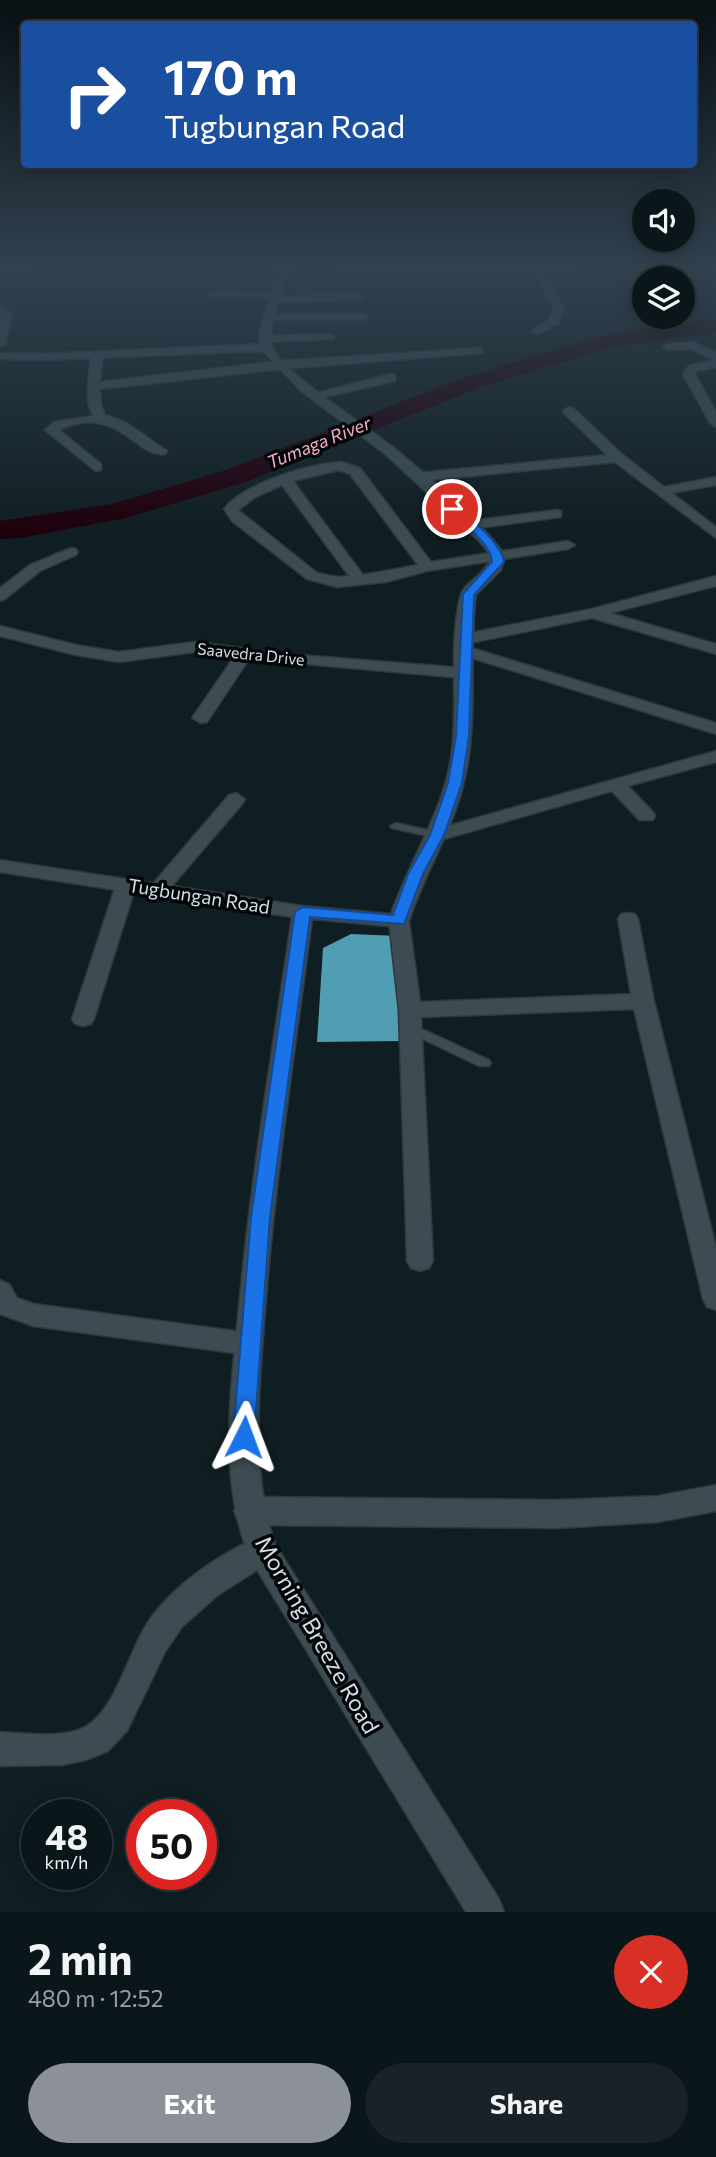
<!DOCTYPE html>
<html lang="en">
<head>
<meta charset="utf-8">
<style>
  :root { --surface:#0b161a; --page:#192327; --text:#f1f3f6; --muted:#9a9fa2; --line:#2b3539; --accent:#8c9099 }
  body { margin:0; font-family:Commissioner,sans-serif; background:var(--page); color:var(--text); height:100vh; display:flex; flex-direction:column; font-size:26px; white-space:nowrap }
  * { box-sizing:border-box; margin:0 }
  p { font-size:23px; color:var(--muted) }
  .icon { flex:none; width:38px; height:38px; fill:none; stroke:currentColor; stroke-width:2; stroke-linecap:round; stroke-linejoin:round }
  .map { position:relative; height:1912px; overflow:hidden }
  .side { display:flex; flex-direction:column; background:var(--surface); flex:1 }
  .side>* { flex:none }
  .hud { position:absolute; left:21px; top:21px; width:676px; height:147px; border-radius:7px; box-shadow:0 4px 18px #0003,0 0 0 2px var(--line); background:#1a4fa0; color:#fff; overflow:hidden }
  .fabs { position:absolute; left:632px; top:189px; display:grid; gap:14px }
  .fabs a { display:grid; place-items:center; width:63px; height:63px; border-radius:50%; background:var(--surface); box-shadow:0 4px 18px #0003,0 0 0 2px var(--line); font-size:35px }
  .speed { position:absolute; left:21px; top:1799px; display:flex; gap:14px; font-size:35px; font-weight:700; text-align:center }
  .speed>* { display:grid; place-content:center; width:91px; height:91px; border-radius:50%; background:var(--surface); box-shadow:0 4px 18px #0003,0 0 0 2px var(--line); line-height:1 }
  .speed small { font-size:18px; font-weight:400 }
  .speed .limit { border:10px solid #d22; background:#fff; color:#111 }
  .pin { position:absolute; display:grid; place-items:center; width:60px; height:60px; color:#fff; margin:-30px; border:4px solid #fff; border-radius:50%; box-shadow:0 2px 7px #0007 }
  .me { position:absolute; width:77px; margin:-38px; rotate:3deg; stroke-linejoin:round; filter:drop-shadow(0 0 5px #0008) }
  .turn { display:flex; align-items:center; gap:24px; height:147px; padding:0 28px; font-size:32px }
  .turn .icon { width:91px; height:91px; stroke-width:2.5 }
  .turn b { display:block; font-size:49px; line-height:60px }
  .round { display:grid; place-items:center; flex:none; width:74px; height:74px; border-radius:37px; background:var(--page) }
  .head { display:flex; align-items:center; justify-content:space-between; height:119px; padding:0 28px }
  h1 { font-size:42px; font-weight:700; line-height:52px }
  .cta { display:flex; gap:14px; margin-top:auto; padding:14px 28px }
  .cta a { flex:1; height:80px; border-radius:42px; background:var(--accent); color:#fff; font-size:28px; font-weight:700; line-height:80px; text-align:center }
  .cta a+a { background:var(--page); color:var(--text) }
  .map>svg:first-child { display:block }
</style>
</head>
<body>
<div class="map">
<svg width="716" height="1912" viewBox="0 0 716 1912">
  <rect width="100%" height="100%" fill="#0f1e22"/>
  <g fill="none" stroke-linecap="round" stroke-linejoin="round">
    <path fill="#1e000c" fill-rule="evenodd" d="M 716,319 L 716,333 L 612,347 L 481,387 L 246,482 L 126,518 L 20,538 L 0,539 L 0,521 L 112,504 L 226,470 L 465,377 L 601,336 Z"/>
  </g>
  <path fill="#519db4" d="M 351,934 L 399,936 L 401,1041 L 317,1042 L 323,948 Z"/>
  <g fill="none" stroke-linecap="round" stroke-linejoin="round">
    <g stroke="#2f373b" stroke-width="3">
      <path id="lane" d="M 396,823 L 441,833 L 443,835 L 437,838 L 392,828 L 390,826 Z
        M 409,1023 L 489,1060 L 491,1063 L 489,1066 L 479,1066 L 404,1030 L 403,1027 L 404,1024 Z"/>
    </g>
    <g stroke="#2f373b" stroke-width="3">
      <path id="street" d="M 0,268 L 22,268 L 27,271 L 22,274 L 0,272 Z
        M 336,268 L 574,268 L 569,271 L 543,272 L 564,308 L 558,324 L 537,334 L 531,331 L 549,320 L 554,308 L 533,272 L 440,276 L 341,271 Z
        M 212,291 L 275,292 L 280,296 L 360,294 L 365,297 L 360,300 L 274,302 L 269,298 L 208,296 L 207,294 Z
        M 0,305 L 12,313 L 6,344 L 0,347 Z
        M 269,315 L 364,314 L 369,317 L 364,320 L 265,320 L 265,316 Z
        M 329,334 L 335,337 L 333,339 L 265,342 L 259,339 L 265,336 Z
        M 693,342 L 716,352 L 716,367 L 697,371 L 695,374 L 716,412 L 716,427 L 710,423 L 683,374 L 689,366 L 714,360 L 691,349 L 668,350 L 662,347 L 668,344 Z
        M 478,348 L 482,349 L 482,353 L 280,369 L 100,389 L 101,405 L 105,415 L 125,422 L 167,451 L 165,454 C 137,459 117,402 59,430 L 101,464 L 101,470 L 96,471 L 45,430 L 54,422 L 93,416 C 83,397 90,375 91,355 L 97,352 L 103,355 L 100,382 L 280,361 Z
        M 391,374 L 395,375 L 395,381 L 315,399 L 309,395 Z
        M 569,407 L 573,408 L 623,455 L 664,487 L 716,477 L 716,485 L 672,493 L 716,527 L 716,538 L 615,462 L 418,481 L 411,477 L 418,473 L 607,455 L 565,414 L 563,411 Z
        M 341,462 L 360,468 L 431,562 L 568,541 L 575,545 L 568,549 L 427,571 L 386,582 L 337,587 L 307,579 L 232,521 L 224,509 C 245,483 308,464 341,462 ZM 339,470 L 350,474 L 418,565 L 363,575 L 293,481 ZM 282,485 L 349,576 L 337,577 L 317,573 L 238,510 L 254,498 Z
        M 556,510 L 561,511 L 561,517 L 470,529 L 463,525 L 470,521 Z
        M 71,548 L 76,549 L 78,552 L 76,555 L 40,571 L 5,599 L 0,601 L 0,588 L 30,565 Z
        M 716,576 L 716,586 L 610,613 L 716,644 L 716,654 L 592,618 L 465,644 L 457,639 L 465,634 L 592,609 Z
        M 0,626 L 76,645 L 119,652 L 194,642 L 287,654 L 463,668 L 471,673 L 463,678 L 249,659 L 207,722 L 201,723 L 192,718 L 234,657 L 194,652 L 119,662 L 76,655 L 0,636 Z
        M 465,646 L 716,723 L 716,734 L 459,654 L 457,651 Z
        M 716,751 L 716,762 L 628,786 L 653,812 L 655,816 L 653,820 L 639,820 L 612,791 L 437,841 L 427,835 L 430,831 Z
        M 236,793 L 245,799 L 243,803 L 165,894 L 151,894 L 148,890 L 151,886 L 229,795 Z
        M 126,879 L 133,881 L 136,885 L 94,1019 L 91,1024 L 83,1026 L 75,1024 L 72,1019 L 116,885 L 119,881 Z
        M 628,913 L 635,914 L 638,919 L 654,1001 L 716,1247 L 716,1310 L 707,1307 L 703,1299 L 634,1009 L 421,1017 L 433,1261 L 429,1268 L 420,1271 L 411,1268 L 407,1261 L 399,1010 L 389,921 L 392,916 L 406,916 L 409,921 L 420,1002 L 631,994 L 618,919 L 621,914 Z
        M 0,1280 L 9,1284 L 17,1298 L 34,1304 L 249,1333 L 259,1336 L 263,1344 L 259,1352 L 249,1355 L 33,1326 L 0,1314 Z
        M 716,1485 L 716,1511 L 658,1522 L 558,1528 L 249,1525 L 238,1521 L 234,1511 L 238,1501 L 249,1497 L 558,1500 L 658,1496 Z
        M 262,1536 L 273,1540 L 277,1550 L 273,1560 L 218,1595 L 182,1627 L 165,1652 L 127,1731 L 108,1751 L 86,1760 L 62,1765 L 0,1766 L 0,1732 C 25,1733 62,1739 85,1727 C 115,1710 128,1655 145,1627 C 167,1589 222,1551 262,1536 Z"/>
    </g>
    <g stroke="#2f373b" stroke-width="3">
      <path id="secondary" d="M 279,268 L 289,268 C 284,287 267,327 272,346 C 278,370 371,429 394,448 C 428,476 480,520 505,555 L 501,570 L 476,595 C 468,657 479,721 464,782 C 453,830 424,874 409,921 L 406,926 L 399,927 L 312,919 C 295,1050 275,1180 265,1311 C 259,1388 250,1470 275,1544 L 499,1899 L 504,1912 L 466,1912 L 251,1560 C 217,1483 231,1389 239,1307 C 251,1177 273,1047 292,917 L 0,872 L 0,860 L 303,906 L 391,914 C 409,861 442,814 451,758 C 459,705 448,650 460,597 C 464,580 487,576 491,555 L 479,541 L 384,453 L 301,391 L 263,351 L 43,360 L 0,359 L 0,353 L 43,354 L 260,344 L 260,329 Z"/>
    </g>
    <use href="#lane" fill="#3c4c52" fill-rule="evenodd"/>
    <use href="#street" fill="#3c4c52" fill-rule="evenodd"/>
    <use href="#secondary" fill="#3c4c52" fill-rule="evenodd"/>
  </g>
  <linearGradient id="sky" x2="0" y2="1"><stop stop-color="#081013"/><stop offset="0.5" stop-color="#31414f"/><stop offset="1" stop-color="#31414f" stop-opacity="0"/></linearGradient>
  <rect width="716" height="535" fill="url(#sky)"/>
  <path fill="#1a73e8" stroke="#114b97" stroke-width="2" d="M 452,506 C 467,512 502,545 504,562 L 474,595 L 469,736 L 462,783 L 444,835 L 423,874 L 404,924 L 310,917 L 270,1217 L 254,1437 L 251,1444 L 244,1446 L 236,1444 L 233,1437 L 251,1217 L 295,912 L 303,907 L 393,915 L 408,874 L 430,835 L 448,783 L 456,736 L 463,594 L 492,562 C 491,542 462,524 448,511 L 448,507 Z"/>
  <g text-anchor="middle" stroke-width="7" stroke-linejoin="round" paint-order="stroke">
    <g font-size="16" fill="#d5dfe2" stroke="#030709">
      <text transform="translate(251 654) rotate(6)" y="6">Saavedra Drive</text>
    </g>
    <g font-size="18" font-style="italic" fill="#f6adc6" stroke="#030709">
      <text transform="translate(319 443) rotate(-22)" y="6">Tumaga River</text>
    </g>
    <g font-size="19" fill="#d5dfe2" stroke="#030709">
      <text transform="translate(199 896) rotate(9)" y="7">Tugbungan Road</text>
    </g>
    <g font-size="23" fill="#d5dfe2" stroke="#030709">
      <text transform="translate(317 1635) rotate(60)" y="8">Morning Breeze Road</text>
    </g>
  </g>
</svg>
<div class="fabs">
<a><svg class="icon" aria-label="sound" viewBox="0 0 24 24"><path d="M4 9h4l5-4v14l-5-4H4zM17 9q2 3 0 6"/></svg></a>
<a><svg class="icon" aria-label="layers" viewBox="0 0 24 24"><path d="M12 4l9 5-9 5-9-5zM3 14l9 5 9-5"/></svg></a>
</div>
<div class="speed"><div>48<small>km/h</small></div><div class="limit">50</div></div>
<div class="pin" style="left:452px;top:509px;background:#d93025"><svg class="icon" aria-label="arrive" viewBox="0 0 24 24"><path d="M6 21V4h12l-3 4 3 4H6"/></svg></div>
<svg class="me" style="left:244px;top:1437px" viewBox="-20 -20 40 40"><path d="M0-17L14 15 0 8-14 15z" fill="#1a73e8" stroke="#fff" stroke-width="4"/></svg>
<div class="hud">
<div class="turn"><svg class="icon" aria-label="right" viewBox="0 0 24 24"><path d="M7 20v-9h11M14 6l5 5-5 5"/></svg><div><b>170 m</b>Tugbungan Road</div></div>
</div>
</div>
<section class="side">
<div class="head"><div><h1>2 min</h1><p>480 m · 12:52</p></div><a class="round" style="background:#d93025;color:#fff"><svg class="icon" aria-label="close" viewBox="0 0 24 24"><path d="M6 6l12 12M18 6L6 18"/></svg></a></div>
<div class="cta"><a>Exit</a><a>Share</a></div>
</section>
</body>
</html>
